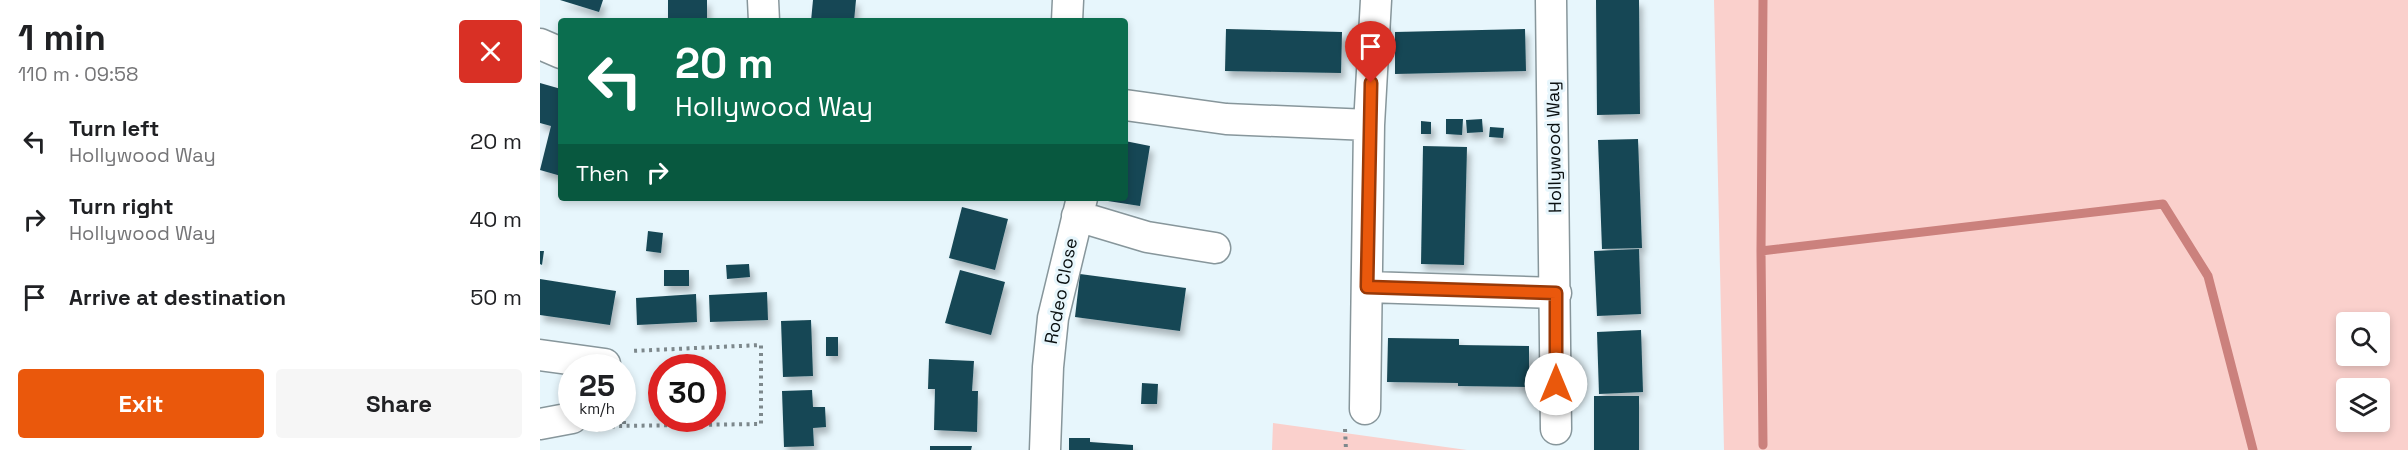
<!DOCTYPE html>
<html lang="en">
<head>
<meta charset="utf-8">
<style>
  :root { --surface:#fff; --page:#f6f6f6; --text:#202124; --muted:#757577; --accent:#ea580c }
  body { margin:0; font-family:"Space Grotesk",sans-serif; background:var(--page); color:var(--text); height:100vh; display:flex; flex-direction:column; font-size:22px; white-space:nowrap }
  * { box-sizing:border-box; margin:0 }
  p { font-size:20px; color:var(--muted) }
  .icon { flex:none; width:33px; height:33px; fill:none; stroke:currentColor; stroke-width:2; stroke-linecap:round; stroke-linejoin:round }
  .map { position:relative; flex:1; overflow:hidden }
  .panel { display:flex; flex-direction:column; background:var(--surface); width:540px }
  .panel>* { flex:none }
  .banner { position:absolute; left:18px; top:18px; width:570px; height:183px; border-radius:6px; box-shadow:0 3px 9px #0003; background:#0b6e4f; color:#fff; overflow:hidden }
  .fabs { position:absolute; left:1796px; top:312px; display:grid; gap:12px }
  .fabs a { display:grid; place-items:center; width:54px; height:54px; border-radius:6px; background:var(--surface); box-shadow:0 3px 9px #0003; font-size:30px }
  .speed { position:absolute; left:18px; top:354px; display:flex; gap:12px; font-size:30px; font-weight:700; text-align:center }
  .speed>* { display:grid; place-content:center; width:78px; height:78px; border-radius:50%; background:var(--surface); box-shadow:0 3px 9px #0003; line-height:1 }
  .speed small { font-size:15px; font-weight:400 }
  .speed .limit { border:9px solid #d22; background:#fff; color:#111 }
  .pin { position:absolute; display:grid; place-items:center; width:51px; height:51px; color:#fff; margin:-62px -26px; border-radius:50% 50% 50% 0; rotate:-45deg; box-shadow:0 0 6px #0007 }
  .pin .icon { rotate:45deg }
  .me { position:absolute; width:66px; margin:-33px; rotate:0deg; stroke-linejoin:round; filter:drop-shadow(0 0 4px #0008) }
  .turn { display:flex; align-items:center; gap:21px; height:126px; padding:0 18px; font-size:27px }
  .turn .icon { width:78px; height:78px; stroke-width:2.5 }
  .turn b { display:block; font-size:42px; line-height:51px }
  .then { display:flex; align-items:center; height:57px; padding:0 18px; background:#0003; gap:12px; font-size:22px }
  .round { display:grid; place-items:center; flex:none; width:63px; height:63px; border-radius:6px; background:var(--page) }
  .overview { display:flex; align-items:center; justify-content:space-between; height:102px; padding:0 18px }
  h1 { font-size:36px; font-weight:700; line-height:45px }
  .button { display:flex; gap:12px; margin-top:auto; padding:12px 18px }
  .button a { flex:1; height:69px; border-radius:6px; background:var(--accent); color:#fff; font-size:24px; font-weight:700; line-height:69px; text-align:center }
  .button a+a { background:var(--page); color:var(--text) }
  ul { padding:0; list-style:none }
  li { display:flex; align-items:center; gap:18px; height:78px; padding:0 18px }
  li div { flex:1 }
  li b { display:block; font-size:22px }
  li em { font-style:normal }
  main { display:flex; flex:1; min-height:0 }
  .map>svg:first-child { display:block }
</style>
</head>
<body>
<main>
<section class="panel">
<div class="overview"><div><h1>1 min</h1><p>110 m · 09:58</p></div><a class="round" style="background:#d93025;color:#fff"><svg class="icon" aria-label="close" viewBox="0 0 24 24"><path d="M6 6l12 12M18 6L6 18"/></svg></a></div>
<ul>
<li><svg class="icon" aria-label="left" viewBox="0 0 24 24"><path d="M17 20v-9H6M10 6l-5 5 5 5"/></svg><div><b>Turn left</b><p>Hollywood Way</p></div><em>20 m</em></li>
<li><svg class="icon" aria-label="right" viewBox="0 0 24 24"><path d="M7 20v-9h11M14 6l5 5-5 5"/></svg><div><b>Turn right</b><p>Hollywood Way</p></div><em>40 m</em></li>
<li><svg class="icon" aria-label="arrive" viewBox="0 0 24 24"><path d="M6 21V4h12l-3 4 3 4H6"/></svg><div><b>Arrive at destination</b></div><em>50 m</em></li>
</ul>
<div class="button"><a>Exit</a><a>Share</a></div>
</section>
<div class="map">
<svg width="1868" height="450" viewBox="0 0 1868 450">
  <defs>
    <filter id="shadow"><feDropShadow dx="3.5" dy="6" stdDeviation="3" flood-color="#0004"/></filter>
  </defs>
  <rect width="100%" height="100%" fill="#e7f6fc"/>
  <path fill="#fad0cc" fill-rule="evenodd" d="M 1174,0 L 1868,0 L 1868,450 L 1184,450 ZM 1806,322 L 1839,322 L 1839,356 L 1806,356 ZM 1806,388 L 1839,388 L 1839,422 L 1806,422 Z
    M 733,423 L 927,450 L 732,450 Z"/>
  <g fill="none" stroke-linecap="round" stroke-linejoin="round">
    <path stroke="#cb817d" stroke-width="9" d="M 1221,251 L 1623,204 L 1668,276 L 1713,450
      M 1223,445 L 1221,251 L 1223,0"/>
  </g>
  <path fill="#174754" filter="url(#shadow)" d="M 20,0 L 63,0 L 59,12 Z
    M 128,0 L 167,0 L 167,21 L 128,21 Z
    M 273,0 L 316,0 L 314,21 L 271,21 Z
    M 1056,0 L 1099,0 L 1100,114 L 1057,115 Z
    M 686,29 L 802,32 L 801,73 L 685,71 Z
    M 985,29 L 986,71 L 855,74 L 855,32 Z
    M 0,83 L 21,89 L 21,176 L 0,170 L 11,126 L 0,123 Z
    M 906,119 L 923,119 L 922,135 L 906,134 Z
    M 942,119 L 943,132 L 927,133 L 926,120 Z
    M 881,121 L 891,122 L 891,134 L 881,134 Z
    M 950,127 L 964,128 L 963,138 L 949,137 Z
    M 1098,139 L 1102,248 L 1062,249 L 1058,140 Z
    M 585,141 L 610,146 L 600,206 L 555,199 L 585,198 Z
    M 883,146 L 927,147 L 924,265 L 881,264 Z
    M 422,207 L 468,219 L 455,270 L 409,258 Z
    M 108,231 L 123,233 L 121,253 L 106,251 Z
    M 1099,249 L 1101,314 L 1057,316 L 1054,251 Z
    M 0,251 L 4,251 L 2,265 L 0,264 Z
    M 209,264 L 210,277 L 187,279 L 186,265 Z
    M 124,270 L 149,270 L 149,286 L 124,286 Z
    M 420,270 L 465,282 L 451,335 L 405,323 Z
    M 540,274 L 646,288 L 640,331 L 535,317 Z
    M 0,279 L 76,291 L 70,325 L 0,315 Z
    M 227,292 L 228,320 L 170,322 L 169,295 Z
    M 156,294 L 157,322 L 97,325 L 96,298 Z
    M 271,320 L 273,376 L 243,377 L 241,321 Z
    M 1101,330 L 1103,392 L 1059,394 L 1057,332 Z
    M 286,337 L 298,337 L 298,356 L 286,356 Z
    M 848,338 L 919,339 L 919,345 L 989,346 L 989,387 L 918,386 L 918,383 L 847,382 Z
    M 389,359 L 434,361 L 432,391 L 438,391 L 437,432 L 394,430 L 395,389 L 388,389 Z
    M 602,383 L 618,384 L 617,404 L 601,404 Z
    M 272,390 L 273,407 L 285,407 L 286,427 L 273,428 L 274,446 L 244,447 L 242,391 Z
    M 1054,396 L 1099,396 L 1099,450 L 1054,450 Z
    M 529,438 L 550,438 L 550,442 L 593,445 L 593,450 L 529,450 Z
    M 390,446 L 432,446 L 431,450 L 390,450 Z"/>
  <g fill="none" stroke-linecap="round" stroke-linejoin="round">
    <g stroke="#87969b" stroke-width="33">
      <path id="street" d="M 223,0 L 224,21
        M 1011,0 L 1016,429
        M 527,21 L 528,0
        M 0,44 L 21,53
        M 585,105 L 686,119 L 829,125
        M 537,216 L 607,237 L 675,248
        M 827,287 L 1016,293
        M 0,355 L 65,364 L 65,368
        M 825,409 L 829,125 L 836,0
        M 0,424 L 32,418
        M 505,450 L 508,367 L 513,318 L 542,198"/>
    </g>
    <path stroke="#7d888c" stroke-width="4" stroke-dasharray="3 4.5" stroke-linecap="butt" d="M 84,391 L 84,427
      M 805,429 L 806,450
      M 57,430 L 76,426 L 221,424 L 221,345 L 91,351"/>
    <use href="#street" stroke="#fff" stroke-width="30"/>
  </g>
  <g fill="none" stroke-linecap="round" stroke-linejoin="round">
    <g stroke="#983908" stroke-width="15">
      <path id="route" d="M 831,83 L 827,287 L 1016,293 L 1016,384"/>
    </g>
    <use href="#route" stroke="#ea580c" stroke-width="10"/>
  </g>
  <g text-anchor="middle" stroke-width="6" stroke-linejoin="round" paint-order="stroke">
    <g font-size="18" fill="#090f10" stroke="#e7f6fc">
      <text transform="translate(1014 147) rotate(-91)" y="6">Hollywood Way</text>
      <text transform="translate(521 291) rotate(-79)" y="6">Rodeo Close</text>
    </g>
  </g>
</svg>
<div class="fabs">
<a><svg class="icon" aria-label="search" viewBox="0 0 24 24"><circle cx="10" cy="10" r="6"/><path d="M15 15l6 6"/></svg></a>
<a><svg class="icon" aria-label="layers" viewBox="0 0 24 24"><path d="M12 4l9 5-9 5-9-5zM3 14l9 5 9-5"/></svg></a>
</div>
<div class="speed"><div>25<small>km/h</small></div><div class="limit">30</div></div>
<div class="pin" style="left:831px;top:83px;background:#d93025"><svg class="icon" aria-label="arrive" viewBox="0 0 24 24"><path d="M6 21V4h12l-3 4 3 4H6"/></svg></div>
<svg class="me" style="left:1016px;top:384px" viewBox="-20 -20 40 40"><circle r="19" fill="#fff"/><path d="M0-13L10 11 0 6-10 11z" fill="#ea580c"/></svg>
<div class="banner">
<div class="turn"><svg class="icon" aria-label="left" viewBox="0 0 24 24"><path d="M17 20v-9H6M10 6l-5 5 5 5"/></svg><div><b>20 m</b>Hollywood Way</div></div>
<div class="then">Then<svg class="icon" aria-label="right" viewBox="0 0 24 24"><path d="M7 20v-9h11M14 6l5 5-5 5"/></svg></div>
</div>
</div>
</main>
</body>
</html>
